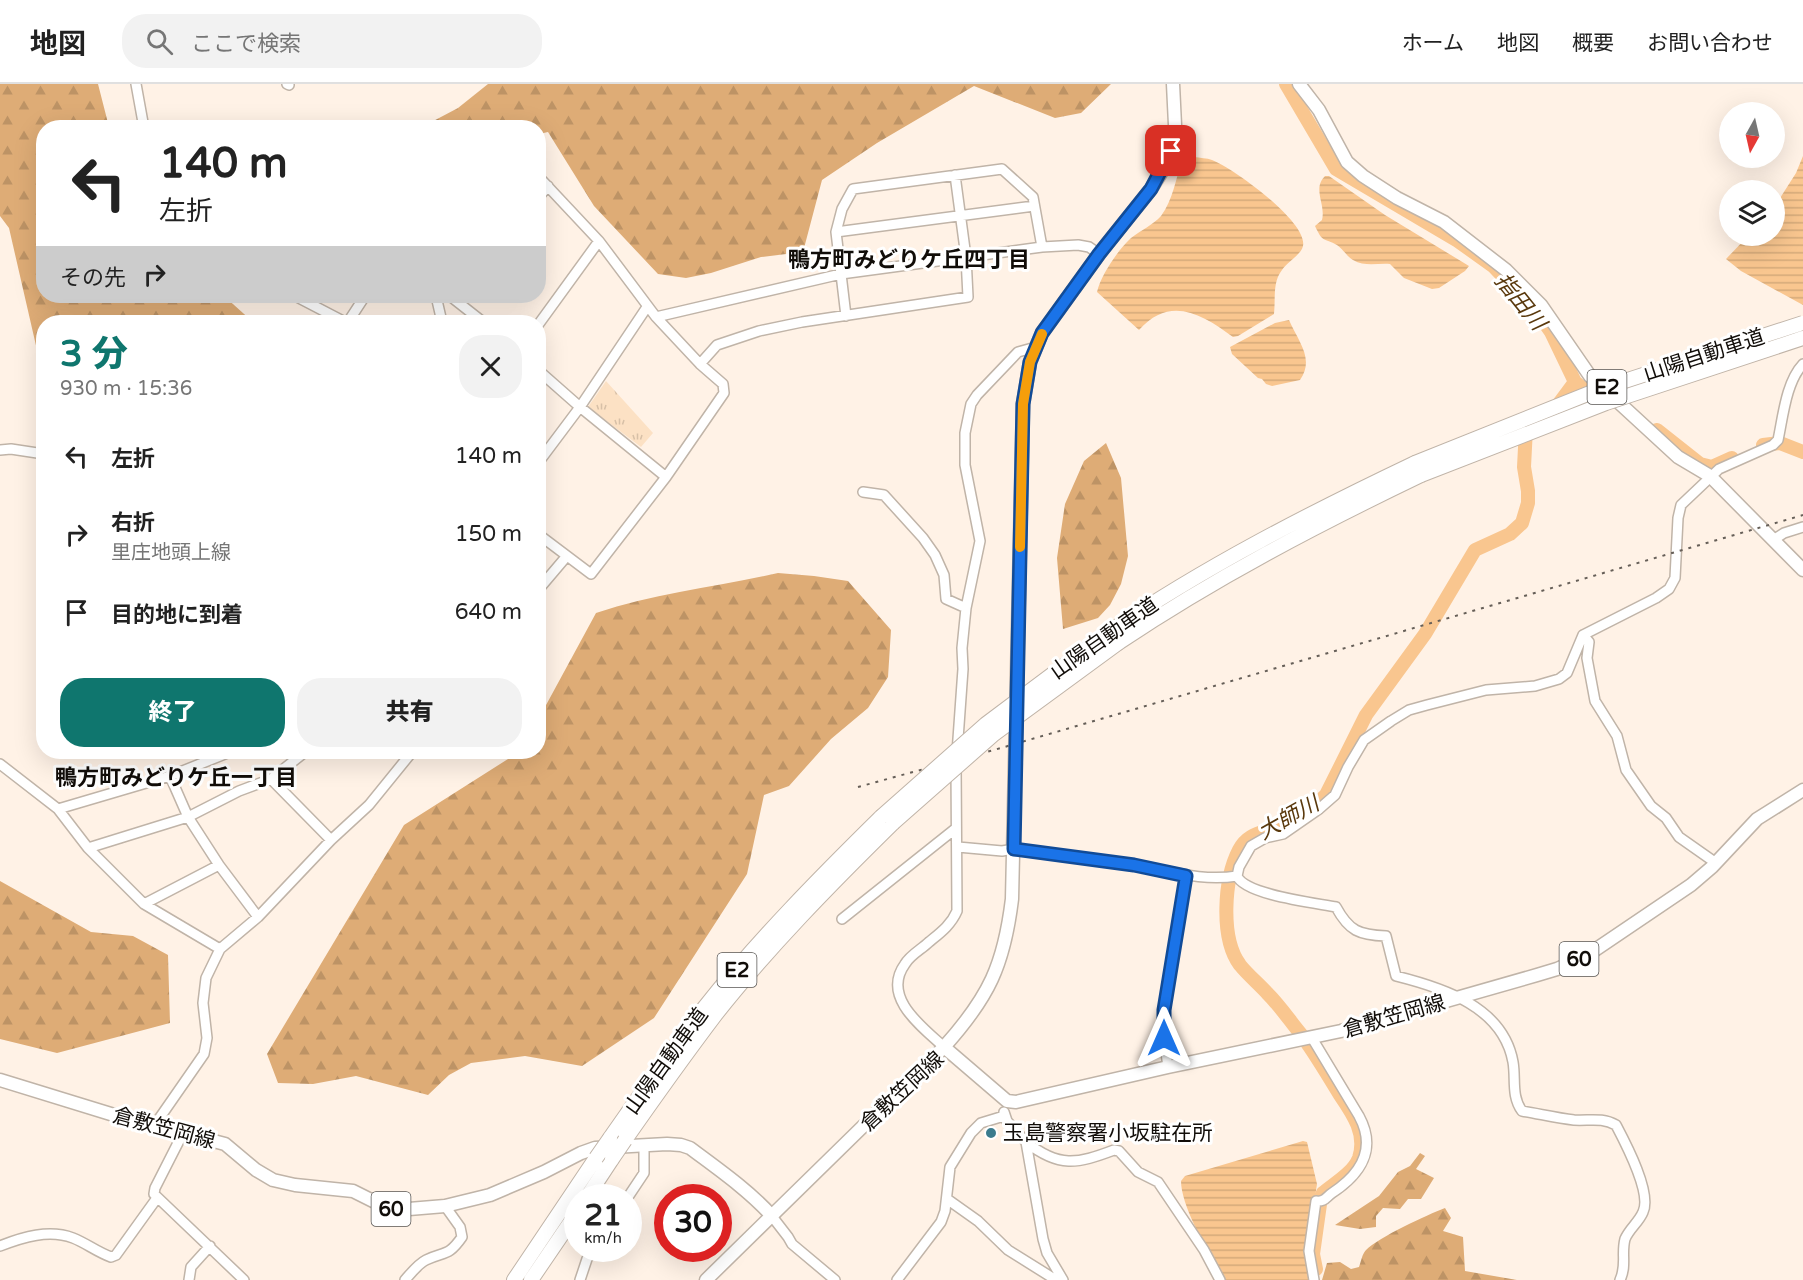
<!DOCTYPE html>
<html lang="ja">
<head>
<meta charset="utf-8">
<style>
  :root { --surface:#fff; --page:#f2f2f2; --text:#222; --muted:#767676; --line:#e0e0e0; --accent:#0f766e }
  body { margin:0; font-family:"Varela Round","Noto Sans JP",sans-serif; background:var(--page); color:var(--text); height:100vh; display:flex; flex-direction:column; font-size:22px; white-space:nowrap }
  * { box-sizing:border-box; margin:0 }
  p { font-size:20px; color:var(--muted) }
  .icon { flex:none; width:33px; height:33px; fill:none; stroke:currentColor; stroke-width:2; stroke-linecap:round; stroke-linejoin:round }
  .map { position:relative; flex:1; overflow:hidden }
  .sheet { position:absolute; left:36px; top:231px; width:510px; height:444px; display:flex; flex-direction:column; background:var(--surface); border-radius:24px; box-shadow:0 6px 24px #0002 }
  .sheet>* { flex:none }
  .banner { position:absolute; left:36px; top:36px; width:510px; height:183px; border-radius:24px; box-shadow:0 6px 24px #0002; background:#fff; color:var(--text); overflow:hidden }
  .needle { width:39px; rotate:188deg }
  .controls { position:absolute; left:1719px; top:18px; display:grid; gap:12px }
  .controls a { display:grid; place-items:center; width:66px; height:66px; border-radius:50%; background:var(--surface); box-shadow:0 6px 24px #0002; font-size:30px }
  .speed { position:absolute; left:564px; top:1100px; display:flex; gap:12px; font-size:30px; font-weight:700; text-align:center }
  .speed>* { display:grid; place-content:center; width:78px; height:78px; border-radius:50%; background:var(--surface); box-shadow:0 6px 24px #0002; line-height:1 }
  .speed small { font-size:15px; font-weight:400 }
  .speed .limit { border:9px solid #d22; background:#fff; color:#111 }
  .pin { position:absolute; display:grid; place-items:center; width:51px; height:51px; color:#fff; margin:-26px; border-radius:12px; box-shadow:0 3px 9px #0006 }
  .me { position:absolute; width:66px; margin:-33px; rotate:0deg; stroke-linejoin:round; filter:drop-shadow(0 0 4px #0008) }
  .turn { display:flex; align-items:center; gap:21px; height:126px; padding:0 24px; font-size:27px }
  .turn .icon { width:78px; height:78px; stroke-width:2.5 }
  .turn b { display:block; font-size:42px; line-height:51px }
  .then { display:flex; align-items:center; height:57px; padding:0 24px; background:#0003; gap:12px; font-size:22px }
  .round { display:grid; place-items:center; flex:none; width:63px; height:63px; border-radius:24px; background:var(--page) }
  .summary { display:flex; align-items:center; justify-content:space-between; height:102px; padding:0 24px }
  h1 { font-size:36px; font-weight:800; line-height:45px; color:var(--accent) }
  .primary-button { display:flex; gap:12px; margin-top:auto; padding:12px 24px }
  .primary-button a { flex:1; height:69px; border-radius:24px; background:var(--accent); color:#fff; font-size:24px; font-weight:800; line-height:69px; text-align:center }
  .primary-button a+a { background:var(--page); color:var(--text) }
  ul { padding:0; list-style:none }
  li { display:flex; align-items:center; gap:18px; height:78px; padding:0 24px }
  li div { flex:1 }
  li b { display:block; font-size:22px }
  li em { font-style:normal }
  header { display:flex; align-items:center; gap:36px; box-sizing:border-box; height:84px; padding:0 30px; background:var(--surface); border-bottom:2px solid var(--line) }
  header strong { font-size:28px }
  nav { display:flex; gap:33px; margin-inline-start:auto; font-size:21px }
  .search { width:420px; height:54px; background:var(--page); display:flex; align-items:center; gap:15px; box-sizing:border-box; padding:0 21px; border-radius:24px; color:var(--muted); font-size:22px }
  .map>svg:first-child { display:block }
</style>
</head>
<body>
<header>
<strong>地図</strong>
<div class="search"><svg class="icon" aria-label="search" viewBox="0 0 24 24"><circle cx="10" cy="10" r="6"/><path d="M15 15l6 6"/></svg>ここで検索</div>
<nav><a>ホーム</a><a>地図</a><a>概要</a><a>お問い合わせ</a></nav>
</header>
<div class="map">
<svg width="1803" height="1196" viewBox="0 0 1803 1196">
  <defs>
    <pattern id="grass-tufts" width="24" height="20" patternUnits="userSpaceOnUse" patternTransform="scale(1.5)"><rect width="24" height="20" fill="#fce1c4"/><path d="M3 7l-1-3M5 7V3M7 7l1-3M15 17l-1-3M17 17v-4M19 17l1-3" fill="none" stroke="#d7c0a7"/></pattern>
    <pattern id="forest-firs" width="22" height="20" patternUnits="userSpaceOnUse" patternTransform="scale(1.5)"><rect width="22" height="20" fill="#deac76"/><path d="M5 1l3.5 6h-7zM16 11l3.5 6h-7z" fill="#bd9365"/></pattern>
    <pattern id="water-rules" width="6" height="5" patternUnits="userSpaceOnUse" patternTransform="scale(1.5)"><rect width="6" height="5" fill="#f9c68f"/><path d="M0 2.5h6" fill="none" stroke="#d4a97a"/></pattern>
  </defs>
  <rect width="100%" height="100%" fill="#fff2e6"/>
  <path fill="url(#grass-tufts)" d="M 606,297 L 653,349 L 641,363 L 588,323 Z"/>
  <path fill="url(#forest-firs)" d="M 0,0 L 98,0 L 109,43 L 44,44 L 44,212 L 224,212 L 253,238 L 44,238 L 43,282 L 40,279 L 9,144 L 0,132 Z
    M 488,0 L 1111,0 L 1081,29 L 1055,34 L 974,2 L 877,59 L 822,96 L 803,168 L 761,173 L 711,189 L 686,194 L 658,190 L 594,122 L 548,48 L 539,50 L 538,44 L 422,43 L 458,24 Z
    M 1106,359 L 1121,394 L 1128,472 L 1121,500 L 1110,521 L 1098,534 L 1063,545 L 1057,474 L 1065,420 L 1084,377 Z
    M 778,489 L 814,492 L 848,497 L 891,546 L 888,593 L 868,624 L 831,655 L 789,702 L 764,711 L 747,790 L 654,934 L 582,982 L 525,972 L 471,979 L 449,991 L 428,1011 L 356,992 L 313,1000 L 278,999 L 267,970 L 404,741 L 519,668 L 538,668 L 539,634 L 596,529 C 656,509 717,503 778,489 Z
    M 0,797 L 91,848 L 133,852 L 168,871 L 170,939 L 57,969 L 0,955 Z
    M 1420,1069 L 1425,1072 L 1416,1085 L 1434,1094 L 1421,1115 L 1408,1115 L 1400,1125 L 1383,1124 L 1376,1132 L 1376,1143 L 1360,1145 L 1335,1141 L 1379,1112 L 1398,1088 L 1410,1082 Z
    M 1445,1124 L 1451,1134 L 1443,1147 L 1463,1153 L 1465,1187 L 1517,1196 L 1322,1196 L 1327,1179 L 1340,1178 L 1351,1185 L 1359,1183 C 1361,1178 1362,1170 1366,1166 C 1379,1153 1427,1131 1445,1124 Z"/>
  <path fill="url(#water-rules)" d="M 1803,72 L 1803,221 L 1741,187 L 1726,175 L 1748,152 L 1774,152 L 1775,122 L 1796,89 Z
    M 1194,73 C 1200,74 1207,74 1212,76 C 1233,84 1308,138 1303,162 C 1301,171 1287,178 1282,186 C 1272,199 1276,215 1274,230 L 1238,252 L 1233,253 C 1202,230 1170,211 1139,246 L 1097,208 C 1101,191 1118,166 1131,154 C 1141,146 1153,141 1161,132 C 1173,116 1176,94 1182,76 Z
    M 1325,92 L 1329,92 L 1385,131 L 1469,182 L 1465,187 L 1439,204 L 1432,205 L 1404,194 L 1390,180 C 1377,179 1365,183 1353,176 C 1346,172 1342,163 1335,160 C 1322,153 1323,159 1315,142 L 1322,136 C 1326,120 1312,105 1325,92 Z
    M 1289,236 C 1298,257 1315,275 1300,296 L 1272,302 L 1266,300 L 1262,295 L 1258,294 L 1232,270 L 1230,263 L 1275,239 Z
    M 1303,1057 L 1307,1058 L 1317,1100 L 1307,1165 L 1312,1196 L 1223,1196 C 1210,1171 1181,1123 1181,1097 L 1185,1092 Z"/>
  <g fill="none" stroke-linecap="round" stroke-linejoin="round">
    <path stroke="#f9c68f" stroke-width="14" d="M 1286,0 L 1336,85 L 1458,157 L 1493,182 L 1537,228 L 1551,248 L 1575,298 L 1581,303 L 1604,304
      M 1657,346 L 1700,380 L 1712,383 L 1732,374
      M 1763,361 L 1780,359 L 1803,368
      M 1316,1185 L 1313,1170 L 1321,1113 L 1323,1109 C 1335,1099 1353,1089 1359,1074 C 1367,1050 1353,1030 1340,1011 C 1327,990 1315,969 1300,949 C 1290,937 1280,922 1268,910 C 1259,900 1248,891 1240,881 C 1220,854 1224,795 1239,766 C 1247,750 1261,749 1276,743 C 1291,737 1315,722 1326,711 L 1366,631 L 1425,550 L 1475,466 L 1510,450 L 1522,439 L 1528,419 L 1528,407 L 1524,383 L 1526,344 L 1535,335 L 1555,325 L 1575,298"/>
    <g stroke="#c0b4a8" stroke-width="12">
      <path id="minor" d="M 136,0 L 144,44
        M 287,0 L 289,1
        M 538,92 L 599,157 L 656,233 L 700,280 L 723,300 L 724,309 L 666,393 L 591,490 L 538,450
        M 538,114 L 548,102
        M 836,148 L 1034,122
        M 295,212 L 345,238
        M 436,212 L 442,238
        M 450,212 L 483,238
        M 846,232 L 836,148 L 842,125 L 853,105 L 1002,85 L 1033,113 L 1042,163
        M 656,233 L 841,190 L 1042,163 L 1078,161 L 1089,163 L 1099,170
        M 348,238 L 365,212
        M 538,241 L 599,157
        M 700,280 L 717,261 L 759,247 L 802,238 L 968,213 L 966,173 L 955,91
        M 538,286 L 580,323 L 666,393
        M 0,366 L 11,365 L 44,370
        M 538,379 L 580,323 L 647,223
        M 863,408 L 884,411 L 923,454 L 935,471 L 944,491 L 946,515 L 966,524
        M 1773,456 L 1784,449 L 1803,443
        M 538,506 L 566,473
        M 1583,551 L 1589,558 L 1587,574 L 1595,617 L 1617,652 L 1626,686 L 1651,722 L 1666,734 L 1679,753 L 1716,779
        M 957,669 L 963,585 L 962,564 L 966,524 L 980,457 L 965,381 L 965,349 L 971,320 L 977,311 L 1018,268 L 1036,263
        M 0,680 L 58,725 L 88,764 L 144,820 L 220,865
        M 170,692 L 188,733 L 219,781 L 258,833
        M 271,695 L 331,756
        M 58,725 L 170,692 L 230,668
        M 958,763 L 1002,767 L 1014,765 C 1054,771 1093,775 1133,781 C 1167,786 1201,798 1237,792 C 1245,811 1316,819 1336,823 C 1349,847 1359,851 1386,852 L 1396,892 C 1444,904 1503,923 1513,978 C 1516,995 1511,1012 1522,1027 C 1540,1030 1557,1034 1574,1036 C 1589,1037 1602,1033 1616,1041 C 1626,1060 1652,1109 1643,1128 C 1639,1138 1629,1145 1625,1155 C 1621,1170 1627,1181 1620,1196
        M 88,764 L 188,733 L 239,707 L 271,695 L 305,668
        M 1237,792 L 1239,783 L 1251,762 L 1265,754 L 1283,750 L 1319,725 L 1335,711 L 1348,683 L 1364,656 L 1391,637 L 1409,626 L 1427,621 L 1486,606 L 1535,602 L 1559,595 L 1567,589 L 1583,551 L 1656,514 L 1669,505 L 1675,494 L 1678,434 L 1681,421 L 1719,385 L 1773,361 L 1778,356 C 1783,333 1786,298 1803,280
        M 144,820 L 219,781
        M 842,835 L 955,745
        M 1312,954 L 1359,1032 C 1377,1065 1361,1090 1332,1109 C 1326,1113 1325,1118 1316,1117 L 1309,1167 L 1314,1196
        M 944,963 C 922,943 881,913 905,880 C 910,871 922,865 929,858 C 940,849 951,841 957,827 L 956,682
        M 1168,983 L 1163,947 L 1164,926 L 1186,792
        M 1004,1028 L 1007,1037 L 1026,1058 L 1043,1155 L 1047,1169 L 1063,1196
        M 154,1042 L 204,970 L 207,954 L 203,919 L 206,894 L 220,865 L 258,833 L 331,756 L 369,721 L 412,668
        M 183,1049 L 155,1104 L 154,1110 L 244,1196
        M 1026,1058 C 1059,1084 1077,1080 1114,1066 L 1119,1067 L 1138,1088 L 1158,1098 L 1204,1166 L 1220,1196
        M 628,1113 L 644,1089 L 644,1063
        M 947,1115 L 978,1137 L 1008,1166 L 1056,1196
        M 771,1131 L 788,1153 L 792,1160 L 835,1196
        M 0,1162 C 23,1153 49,1145 73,1154 C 86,1159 97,1168 111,1173 L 116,1171 L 157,1114
        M 189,1196 L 191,1183 L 210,1162
        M 405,1196 C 411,1189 418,1180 426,1176 C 445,1167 448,1173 462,1153 L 460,1143 L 445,1122
        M 580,1196 L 587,1175 L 594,1164
        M 897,1196 L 941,1138 L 945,1127 L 950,1083 L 971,1049 L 981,1039 L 1004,1032"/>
    </g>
    <g stroke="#c0b4a8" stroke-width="15">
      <path id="major" d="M 1299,0 L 1319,26 L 1347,78 L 1363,92 L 1397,114 L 1444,138 L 1506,186 L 1541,221 L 1590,292 L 1678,373 L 1710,392 L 1803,486
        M 944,963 L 1007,1017 L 1016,1018 L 1168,983 L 1341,947 L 1537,891 L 1557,885 L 1586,872 L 1691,801 L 1712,783 L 1757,735 L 1803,706
        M 0,996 L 114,1031 L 225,1060 L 256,1086 L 273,1096 L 295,1101 L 353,1107 L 385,1123 L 397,1126 L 445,1122 L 490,1111 L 544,1088 L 581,1069 L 595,1064 L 667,1060 L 681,1061 L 690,1064 C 718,1085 747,1105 771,1131
        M 706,1196 L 944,963 C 989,913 1004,881 1012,815 L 1023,320 L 1030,278 L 1042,249 L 1099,170 L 1151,105 L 1164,84 L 1171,67 L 1175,41 L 1173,0"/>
    </g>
    <g stroke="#c0b4a8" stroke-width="16">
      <path id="highway" d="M 1109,548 C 1206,482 1310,429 1415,379
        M 1118,559 C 1215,494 1317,441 1421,391
        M 610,1054 C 641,1010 671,966 704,924 C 758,856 819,794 881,733
        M 625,1056 C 655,1013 685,971 716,930 C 770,862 831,800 893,739
        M 587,1113 L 612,1075
        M 514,1196 L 596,1074
        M 531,1196 L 578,1127"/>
    </g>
    <use href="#minor" stroke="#fff" stroke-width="9"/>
    <use href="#major" stroke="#fff" stroke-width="12"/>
    <use href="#highway" stroke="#fff" stroke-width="14"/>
    <path stroke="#665f58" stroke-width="2" stroke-dasharray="3 6" stroke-linecap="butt" d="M 858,703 L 1001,664 L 1803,431"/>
    <g stroke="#c0b4a8" stroke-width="16" stroke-linecap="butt">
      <path id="highway-bridge" d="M 1415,379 L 1600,305 L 1803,239
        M 1421,391 L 1606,319 L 1803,254
        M 881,733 L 986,640 L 1109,548
        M 893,739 L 994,650 L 1118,559
        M 596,1074 L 610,1054
        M 612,1075 L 625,1056"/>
    </g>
    <use href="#highway-bridge" stroke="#fff" stroke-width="14"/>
  </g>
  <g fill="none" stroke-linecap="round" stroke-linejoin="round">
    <g stroke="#114b97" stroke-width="15">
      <path id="route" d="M 1164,954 L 1164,926 L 1186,792 L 1134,781 L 1014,765 L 1023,320 L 1030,278 L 1042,249 L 1099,170 L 1151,105 L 1171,67"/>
    </g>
    <use href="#route" stroke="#1a73e8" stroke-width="10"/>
    <path stroke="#f59e0b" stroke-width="10" d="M 1020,463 L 1023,320 L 1030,278 L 1042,250"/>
  </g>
  <circle fill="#3b7c8e" stroke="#fff" stroke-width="2" cx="991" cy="1049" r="6"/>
  <g text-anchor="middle" stroke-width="6" stroke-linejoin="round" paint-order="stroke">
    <g fill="#fff" stroke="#585653" stroke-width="1.5">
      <rect x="1587.5" y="286" width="39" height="34" rx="4.5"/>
      <rect x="1559.5" y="858" width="39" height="34" rx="4.5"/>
      <rect x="717.5" y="869" width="39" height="34" rx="4.5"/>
      <rect x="371.5" y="1108" width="39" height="34" rx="4.5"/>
    </g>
    <g font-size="20" font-weight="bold" fill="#110d09">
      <text x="1607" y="310">E2</text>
      <text x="1579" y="882">60</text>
      <text x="737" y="893">E2</text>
      <text x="391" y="1132">60</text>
    </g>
    <g font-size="21" fill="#110d09" stroke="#fff">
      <text transform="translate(1704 271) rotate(-18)" y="7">山陽自動車道</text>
      <text transform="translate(1104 554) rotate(-35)" y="7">山陽自動車道</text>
      <text transform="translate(1394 932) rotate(-16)" y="7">倉敷笠岡線</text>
      <text transform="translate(666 977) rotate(-54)" y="7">山陽自動車道</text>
      <text transform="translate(902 1007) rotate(-43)" y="7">倉敷笠岡線</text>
      <text transform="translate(164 1044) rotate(15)" y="7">倉敷笠岡線</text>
    </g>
    <g font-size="21" fill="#110d09" stroke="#fff" text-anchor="start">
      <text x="1003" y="1056">玉島警察署小坂駐在所</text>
    </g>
    <g font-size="22" font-weight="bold" fill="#110d09" stroke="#fff">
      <text x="909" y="183">鴨方町みどりケ丘四丁目</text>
      <text x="176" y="701">鴨方町みどりケ丘一丁目</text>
    </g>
    <g font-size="22" font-style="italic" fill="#5a390d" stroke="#fff">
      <text transform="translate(1521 217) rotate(51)" y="8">指田川</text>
      <text transform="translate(1288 733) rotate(-29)" y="8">大師川</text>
    </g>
  </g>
</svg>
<div class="controls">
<a><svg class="needle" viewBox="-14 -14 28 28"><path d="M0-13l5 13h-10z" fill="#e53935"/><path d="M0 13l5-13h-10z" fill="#767676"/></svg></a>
<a><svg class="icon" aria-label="layers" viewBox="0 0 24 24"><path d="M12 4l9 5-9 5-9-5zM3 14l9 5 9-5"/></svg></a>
</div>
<div class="speed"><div>21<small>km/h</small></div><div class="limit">30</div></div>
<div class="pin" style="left:1171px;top:67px;background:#d93025"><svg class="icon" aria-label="arrive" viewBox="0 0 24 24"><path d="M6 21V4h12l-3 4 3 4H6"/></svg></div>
<svg class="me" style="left:1164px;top:954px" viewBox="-20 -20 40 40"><path d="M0-17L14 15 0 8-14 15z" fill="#1a73e8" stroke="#fff" stroke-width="4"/></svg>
<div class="banner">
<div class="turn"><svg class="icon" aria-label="left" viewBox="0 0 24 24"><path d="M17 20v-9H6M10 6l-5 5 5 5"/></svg><div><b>140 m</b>左折</div></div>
<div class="then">その先<svg class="icon" aria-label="right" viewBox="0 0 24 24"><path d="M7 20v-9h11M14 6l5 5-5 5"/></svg></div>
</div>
<section class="sheet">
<div class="summary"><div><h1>3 分</h1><p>930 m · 15:36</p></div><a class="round"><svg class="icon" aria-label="close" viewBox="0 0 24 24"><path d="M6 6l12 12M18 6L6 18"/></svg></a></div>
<ul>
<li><svg class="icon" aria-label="left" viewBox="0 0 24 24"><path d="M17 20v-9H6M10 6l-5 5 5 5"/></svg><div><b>左折</b></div><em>140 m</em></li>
<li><svg class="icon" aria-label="right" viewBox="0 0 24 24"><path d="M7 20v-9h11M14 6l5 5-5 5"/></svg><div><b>右折</b><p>里庄地頭上線</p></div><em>150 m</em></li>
<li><svg class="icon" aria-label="arrive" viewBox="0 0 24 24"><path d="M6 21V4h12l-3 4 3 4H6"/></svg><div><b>目的地に到着</b></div><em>640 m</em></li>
</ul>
<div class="primary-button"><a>終了</a><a>共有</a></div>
</section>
</div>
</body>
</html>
